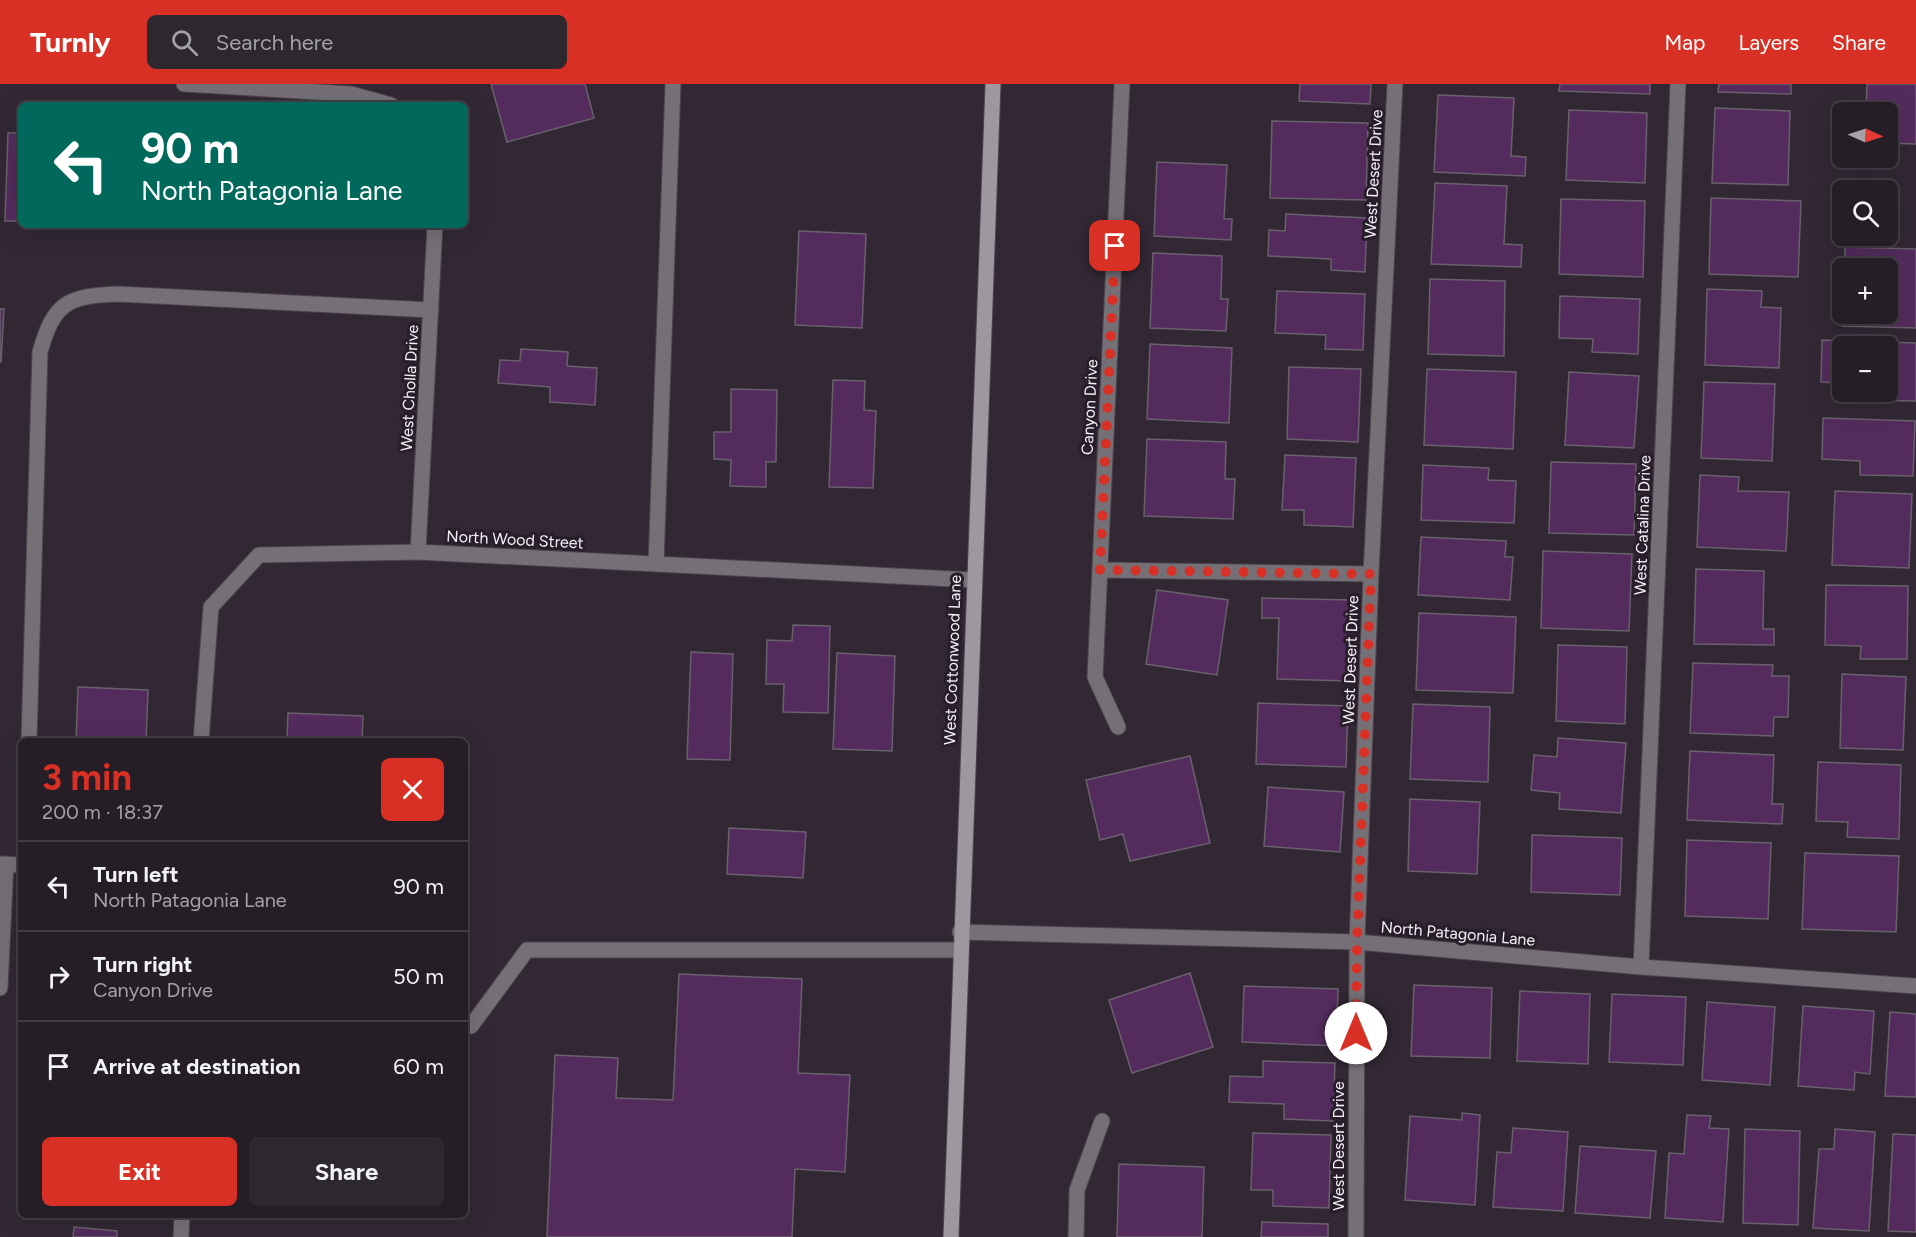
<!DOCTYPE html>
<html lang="en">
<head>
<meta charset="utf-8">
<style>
  :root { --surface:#251e26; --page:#2d272e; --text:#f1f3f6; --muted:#a3a2a7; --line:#423c43; --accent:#d93025 }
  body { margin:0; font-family:Figtree,sans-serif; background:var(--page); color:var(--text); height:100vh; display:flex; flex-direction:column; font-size:22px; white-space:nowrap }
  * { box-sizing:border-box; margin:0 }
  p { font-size:20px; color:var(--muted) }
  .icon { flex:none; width:33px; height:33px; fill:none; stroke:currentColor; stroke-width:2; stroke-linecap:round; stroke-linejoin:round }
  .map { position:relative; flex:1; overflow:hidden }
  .details { position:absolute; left:18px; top:654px; width:450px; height:480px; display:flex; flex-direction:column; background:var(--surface); border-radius:9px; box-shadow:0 6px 24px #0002,0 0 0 2px var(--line) }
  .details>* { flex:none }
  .hud { position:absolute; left:18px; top:18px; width:450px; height:126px; border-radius:9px; box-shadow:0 6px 24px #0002,0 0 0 2px var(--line); background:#00695c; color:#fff; overflow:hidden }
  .needle { width:39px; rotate:93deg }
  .buttons { position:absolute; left:1832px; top:18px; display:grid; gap:12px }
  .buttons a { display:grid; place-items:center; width:66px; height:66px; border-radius:9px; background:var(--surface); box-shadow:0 6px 24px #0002,0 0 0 2px var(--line); font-size:30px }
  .pin { position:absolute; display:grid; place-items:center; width:51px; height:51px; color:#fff; margin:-26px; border-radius:12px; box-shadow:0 3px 9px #0006 }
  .me { position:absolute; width:66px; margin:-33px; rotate:0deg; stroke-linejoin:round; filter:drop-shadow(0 0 4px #0008) }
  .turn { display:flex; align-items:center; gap:21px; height:126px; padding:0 24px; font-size:27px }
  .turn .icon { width:78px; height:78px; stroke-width:2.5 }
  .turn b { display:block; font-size:42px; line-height:51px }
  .round { display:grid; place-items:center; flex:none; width:63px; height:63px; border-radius:9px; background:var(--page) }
  .head { display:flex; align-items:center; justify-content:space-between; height:102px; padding:0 24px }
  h1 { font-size:36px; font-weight:700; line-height:45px; color:var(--accent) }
  .cta { display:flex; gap:12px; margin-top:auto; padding:12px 24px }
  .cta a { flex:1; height:69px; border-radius:9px; background:var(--accent); color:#fff; font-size:24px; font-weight:700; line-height:69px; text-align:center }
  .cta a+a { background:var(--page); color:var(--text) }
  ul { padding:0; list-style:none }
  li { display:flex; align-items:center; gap:18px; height:90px; padding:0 24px; border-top:2px solid var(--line) }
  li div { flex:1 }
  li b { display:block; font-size:22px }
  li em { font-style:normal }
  header { display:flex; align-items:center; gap:36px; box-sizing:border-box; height:84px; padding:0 30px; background:var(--accent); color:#fff }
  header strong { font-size:28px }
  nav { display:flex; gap:33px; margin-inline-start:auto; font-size:21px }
  .search { width:420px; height:54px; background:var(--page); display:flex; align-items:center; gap:15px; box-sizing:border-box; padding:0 21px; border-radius:9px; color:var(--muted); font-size:22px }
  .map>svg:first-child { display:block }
</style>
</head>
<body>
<header>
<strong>Turnly</strong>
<div class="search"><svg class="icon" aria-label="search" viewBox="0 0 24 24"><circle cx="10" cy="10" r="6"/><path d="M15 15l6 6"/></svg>Search here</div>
<nav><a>Map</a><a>Layers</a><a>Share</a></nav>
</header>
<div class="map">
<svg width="1916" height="1153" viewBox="0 0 1916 1153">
  <rect width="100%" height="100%" fill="#312833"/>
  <path fill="#532c5d" stroke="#6a606d" stroke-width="1.5" d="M 491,0 L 585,0 L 594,34 L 507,58 Z
    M 1300,0 L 1371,0 L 1370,20 L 1299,17 Z
    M 1560,0 L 1650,0 L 1650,10 L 1559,7 Z
    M 1719,0 L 1791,0 L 1791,10 L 1718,8 Z
    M 1867,0 L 1916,0 L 1916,60 L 1887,59 L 1887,28 L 1866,28 Z
    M 1438,11 L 1514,14 L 1511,72 L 1526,73 L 1525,92 L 1434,88 Z
    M 1715,24 L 1790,27 L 1788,101 L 1712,99 Z
    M 1569,26 L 1647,29 L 1645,99 L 1566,96 Z
    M 1272,37 L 1368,39 L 1366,116 L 1270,114 Z
    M 8,49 L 21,49 L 21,137 L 5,137 Z
    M 1157,78 L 1227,81 L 1224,135 L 1232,135 L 1231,156 L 1154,152 Z
    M 1435,99 L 1507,102 L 1504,160 L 1522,161 L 1521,183 L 1431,180 Z
    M 1711,114 L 1801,117 L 1798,193 L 1709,190 Z
    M 1561,115 L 1645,117 L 1643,193 L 1559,190 Z
    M 1286,130 L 1367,134 L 1365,188 L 1331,186 L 1331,175 L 1268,172 L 1269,146 L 1285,147 Z
    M 799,147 L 866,150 L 862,244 L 795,241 Z
    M 1845,163 L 1916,165 L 1916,244 L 1842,242 L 1843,230 L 1887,230 L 1887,184 L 1845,184 Z
    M 1153,169 L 1222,172 L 1221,215 L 1228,215 L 1226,247 L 1150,244 Z
    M 1430,195 L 1505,197 L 1504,272 L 1428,270 Z
    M 1707,205 L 1762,207 L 1761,223 L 1781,224 L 1779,284 L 1705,281 Z
    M 1277,207 L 1365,210 L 1363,266 L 1325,265 L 1326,251 L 1275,249 Z
    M 1560,212 L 1640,215 L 1638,270 L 1592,268 L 1593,255 L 1559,254 Z
    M 0,225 L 4,225 L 1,278 L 0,278 Z
    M 1822,256 L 1916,259 L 1916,317 L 1860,316 L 1860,308 L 1887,308 L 1887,262 L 1842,262 L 1842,299 L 1821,298 Z
    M 1150,260 L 1232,264 L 1229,339 L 1147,335 Z
    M 521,265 L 568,268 L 567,282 L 597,284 L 595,321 L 550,318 L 550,303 L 498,299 L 500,276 L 520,277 Z
    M 1289,283 L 1361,285 L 1358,358 L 1287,355 Z
    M 1427,285 L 1516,288 L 1513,365 L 1424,361 Z
    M 1569,288 L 1639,292 L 1634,364 L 1565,361 Z
    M 833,296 L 865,297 L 864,326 L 876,327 L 873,404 L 829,403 Z
    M 1704,298 L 1775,300 L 1772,377 L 1701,374 Z
    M 731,305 L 777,306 L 776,378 L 766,378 L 766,403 L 730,402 L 731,376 L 714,375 L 714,348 L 731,348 Z
    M 1823,334 L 1915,337 L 1913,392 L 1860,391 L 1860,377 L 1822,375 Z
    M 1147,355 L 1226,358 L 1225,395 L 1235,395 L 1233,435 L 1144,432 Z
    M 1285,371 L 1356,374 L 1353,443 L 1304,441 L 1304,426 L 1282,426 Z
    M 1551,378 L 1636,380 L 1634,451 L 1549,449 Z
    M 1423,381 L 1489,384 L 1488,396 L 1516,397 L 1514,439 L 1421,436 Z
    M 1700,391 L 1739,393 L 1738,407 L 1789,408 L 1786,467 L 1697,463 Z
    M 1835,407 L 1912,410 L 1909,484 L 1832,481 Z
    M 1421,453 L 1506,457 L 1505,473 L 1513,473 L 1510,516 L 1418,511 Z
    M 1543,467 L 1632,470 L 1629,547 L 1541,544 Z
    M 1696,485 L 1764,487 L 1763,545 L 1774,545 L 1774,561 L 1694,560 Z
    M 1826,501 L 1908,502 L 1907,575 L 1860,575 L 1861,562 L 1825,561 Z
    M 1157,506 L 1228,516 L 1217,591 L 1146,580 Z
    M 1262,514 L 1351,516 L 1349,597 L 1277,595 L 1279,534 L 1262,534 Z
    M 1419,529 L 1516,533 L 1513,609 L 1416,606 Z
    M 793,541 L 830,542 L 828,629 L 783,628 L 784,600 L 766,600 L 767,556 L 792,557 Z
    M 1558,561 L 1627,563 L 1625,640 L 1556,637 Z
    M 691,568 L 733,570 L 730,676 L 687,675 Z
    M 837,569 L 895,572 L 892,667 L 833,665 Z
    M 1693,579 L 1773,581 L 1772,592 L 1789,592 L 1788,633 L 1774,633 L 1773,652 L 1690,649 Z
    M 1842,590 L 1906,593 L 1903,666 L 1840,664 Z
    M 78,603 L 148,606 L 146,657 L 76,657 Z
    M 1258,619 L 1348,622 L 1346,683 L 1256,680 Z
    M 1413,620 L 1490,623 L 1488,698 L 1410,695 Z
    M 288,629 L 363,632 L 362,657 L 287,657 Z
    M 1558,654 L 1626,659 L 1621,729 L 1559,725 L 1560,709 L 1531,706 L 1534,671 L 1557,673 Z
    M 1690,667 L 1774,671 L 1772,720 L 1783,720 L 1782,740 L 1687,736 Z
    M 1190,672 L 1210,759 L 1130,777 L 1123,750 L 1100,756 L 1086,696 Z
    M 1818,678 L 1901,681 L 1899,755 L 1847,753 L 1848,738 L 1816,737 Z
    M 1268,703 L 1344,708 L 1340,768 L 1264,762 Z
    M 1410,715 L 1480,718 L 1477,790 L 1408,787 Z
    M 729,744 L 806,748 L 803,794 L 727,790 Z
    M 1532,751 L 1622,754 L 1620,811 L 1531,808 Z
    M 1687,756 L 1771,759 L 1768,835 L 1685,832 Z
    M 1805,769 L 1899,772 L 1896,848 L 1802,845 Z
    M 1190,889 L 1213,963 L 1132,989 L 1109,916 Z
    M 679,890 L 802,895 L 798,989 L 850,991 L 845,1088 L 795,1085 L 792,1153 L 547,1153 L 555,971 L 618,974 L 616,1014 L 673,1016 Z
    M 1414,901 L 1492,904 L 1490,974 L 1411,972 Z
    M 1244,902 L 1338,905 L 1336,962 L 1242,958 Z
    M 1520,907 L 1590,910 L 1588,980 L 1517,977 Z
    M 1612,910 L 1686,913 L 1683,981 L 1609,978 Z
    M 1707,918 L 1775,923 L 1770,1001 L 1702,996 Z
    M 1803,922 L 1874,927 L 1870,990 L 1855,988 L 1854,1006 L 1798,1002 Z
    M 1890,928 L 1916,930 L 1916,1013 L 1885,1012 Z
    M 1263,977 L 1335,979 L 1333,1037 L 1284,1035 L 1284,1020 L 1229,1018 L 1230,992 L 1263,993 Z
    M 1462,1029 L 1480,1031 L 1475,1121 L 1405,1116 L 1410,1032 L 1462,1036 Z
    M 1687,1031 L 1711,1032 L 1709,1044 L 1729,1045 L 1723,1138 L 1665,1134 L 1669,1069 L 1684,1070 Z
    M 1513,1044 L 1568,1048 L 1563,1127 L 1493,1123 L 1497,1068 L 1511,1069 Z
    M 1745,1045 L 1800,1047 L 1798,1141 L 1743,1139 Z
    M 1835,1045 L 1875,1048 L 1869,1147 L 1813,1144 L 1819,1065 L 1834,1065 Z
    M 1253,1049 L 1331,1051 L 1329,1124 L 1273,1122 L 1273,1106 L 1251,1106 Z
    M 1893,1050 L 1916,1051 L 1916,1148 L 1888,1147 Z
    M 1580,1062 L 1656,1067 L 1650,1134 L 1575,1129 Z
    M 1119,1080 L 1204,1083 L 1202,1153 L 1117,1153 Z
    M 1262,1138 L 1328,1140 L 1328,1153 L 1261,1153 Z
    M 74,1143 L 117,1147 L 117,1153 L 73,1153 Z"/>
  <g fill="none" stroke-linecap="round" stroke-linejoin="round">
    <g stroke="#4c444e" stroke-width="17">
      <path id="service" d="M 656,480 L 673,0
        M 29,657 L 40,268 C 54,218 68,212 118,210 L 431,226
        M 0,904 L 6,780
        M 471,942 L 527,866 L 960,866"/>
    </g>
    <g stroke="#4c444e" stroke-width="17">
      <path id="minor" d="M 184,0 L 351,10 L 391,21
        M 418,468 L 435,141
        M 1100,486 L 1371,490
        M 1118,643 L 1095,593 L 1122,0
        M 201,657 L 211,523 L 259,471 L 418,468 L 973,496
        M 0,780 L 21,781
        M 960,848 L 1357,858 L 1641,883 L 1916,902
        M 1641,883 L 1678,0
        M 181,1153 L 182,1131
        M 1076,1153 L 1077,1106 L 1102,1037
        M 1356,1153 L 1357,858 L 1371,490 L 1395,0"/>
    </g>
    <g stroke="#4c444e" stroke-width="17">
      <path id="secondary" d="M 951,1153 L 993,0"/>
    </g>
    <use href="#service" stroke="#757076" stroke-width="15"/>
    <use href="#minor" stroke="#757076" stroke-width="15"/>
    <use href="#secondary" stroke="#9e97a0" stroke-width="15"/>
  </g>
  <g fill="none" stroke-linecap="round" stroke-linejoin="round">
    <path stroke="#d93025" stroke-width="10" stroke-dasharray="0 18" d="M 1115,162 L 1100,486 L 1371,490 L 1357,858 L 1356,949"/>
  </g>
  <g text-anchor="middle" stroke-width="6" stroke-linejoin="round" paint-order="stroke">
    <g font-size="16" fill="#f5eff7" stroke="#271e29">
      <text transform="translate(1373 90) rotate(-87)" y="6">West Desert Drive</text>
      <text transform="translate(409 304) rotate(-87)" y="6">West Cholla Drive</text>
      <text transform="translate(1089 323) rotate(-87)" y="6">Canyon Drive</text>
      <text transform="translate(1642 441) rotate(-88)" y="6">West Catalina Drive</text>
      <text transform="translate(515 455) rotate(3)" y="6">North Wood Street</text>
      <text transform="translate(952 576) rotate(-88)" y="6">West Cottonwood Lane</text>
      <text transform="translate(1350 576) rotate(-88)" y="6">West Desert Drive</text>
      <text transform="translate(1458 849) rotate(5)" y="6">North Patagonia Lane</text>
      <text transform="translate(1338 1062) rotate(-90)" y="6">West Desert Drive</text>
    </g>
  </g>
</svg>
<div class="buttons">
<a><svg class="needle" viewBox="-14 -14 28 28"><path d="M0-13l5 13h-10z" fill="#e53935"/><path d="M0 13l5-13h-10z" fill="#a3a2a7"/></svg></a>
<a><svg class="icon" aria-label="search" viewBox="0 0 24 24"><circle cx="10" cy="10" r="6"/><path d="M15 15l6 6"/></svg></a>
<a>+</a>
<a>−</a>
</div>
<div class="pin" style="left:1115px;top:162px;background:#d93025"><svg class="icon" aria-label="arrive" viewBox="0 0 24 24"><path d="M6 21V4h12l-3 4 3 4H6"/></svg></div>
<svg class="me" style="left:1356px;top:949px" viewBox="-20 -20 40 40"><circle r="19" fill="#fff"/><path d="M0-13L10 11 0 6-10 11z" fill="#d93025"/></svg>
<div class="hud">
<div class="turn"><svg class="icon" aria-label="left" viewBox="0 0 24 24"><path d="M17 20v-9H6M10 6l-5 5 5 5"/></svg><div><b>90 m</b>North Patagonia Lane</div></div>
</div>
<section class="details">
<div class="head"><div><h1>3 min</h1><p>200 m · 18:37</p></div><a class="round" style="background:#d93025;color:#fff"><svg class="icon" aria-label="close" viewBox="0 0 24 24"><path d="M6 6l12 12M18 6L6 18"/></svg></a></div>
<ul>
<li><svg class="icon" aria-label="left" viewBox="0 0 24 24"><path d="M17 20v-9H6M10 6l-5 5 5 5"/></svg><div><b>Turn left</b><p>North Patagonia Lane</p></div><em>90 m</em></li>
<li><svg class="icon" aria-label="right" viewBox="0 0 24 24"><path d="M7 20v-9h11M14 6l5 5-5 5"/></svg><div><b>Turn right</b><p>Canyon Drive</p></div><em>50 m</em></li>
<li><svg class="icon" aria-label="arrive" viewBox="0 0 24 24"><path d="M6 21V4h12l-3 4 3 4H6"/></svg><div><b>Arrive at destination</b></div><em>60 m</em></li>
</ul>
<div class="cta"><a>Exit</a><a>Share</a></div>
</section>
</div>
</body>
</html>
